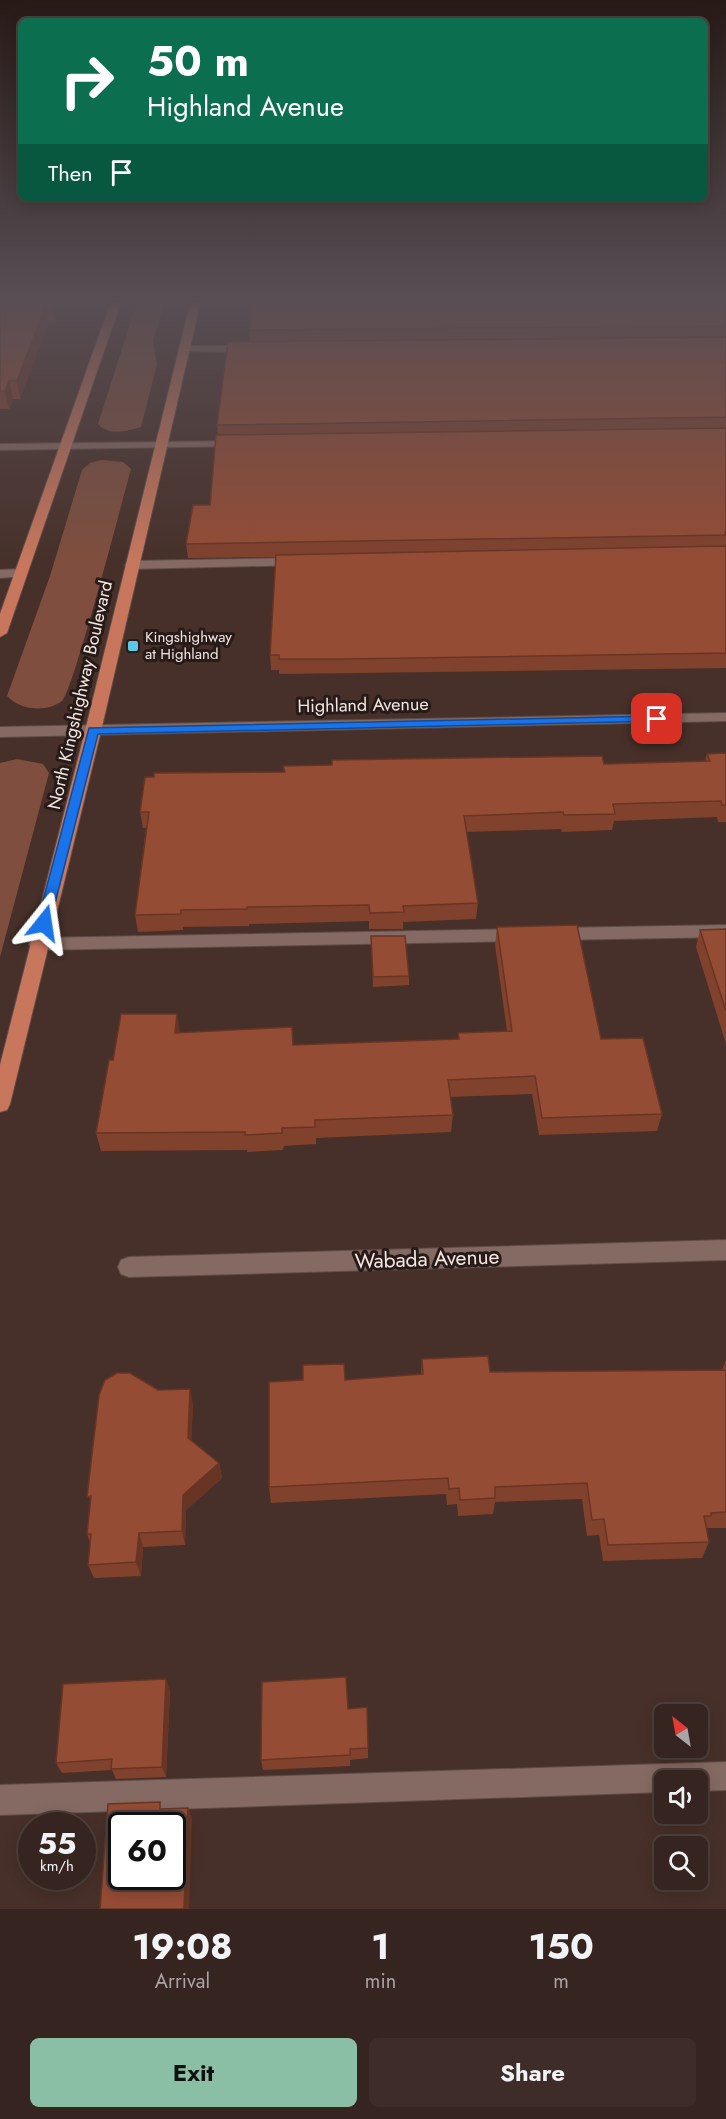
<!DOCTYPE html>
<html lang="en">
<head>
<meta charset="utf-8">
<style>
  :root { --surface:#35241f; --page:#3d2c28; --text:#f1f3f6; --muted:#aaa4a4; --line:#4f413d; --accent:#8abfa5 }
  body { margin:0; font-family:Jost,sans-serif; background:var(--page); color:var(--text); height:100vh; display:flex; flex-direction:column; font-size:22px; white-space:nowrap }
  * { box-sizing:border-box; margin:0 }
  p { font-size:20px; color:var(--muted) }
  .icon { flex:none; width:33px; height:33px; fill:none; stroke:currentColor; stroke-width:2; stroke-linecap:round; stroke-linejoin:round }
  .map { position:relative; height:1909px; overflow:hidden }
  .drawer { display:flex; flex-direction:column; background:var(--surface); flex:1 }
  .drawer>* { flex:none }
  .top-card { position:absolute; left:18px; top:18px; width:690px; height:183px; border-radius:9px; box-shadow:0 3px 15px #0003,0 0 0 2px var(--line); background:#0b6e4f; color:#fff; overflow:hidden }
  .needle { width:39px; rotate:329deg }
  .buttons { position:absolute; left:654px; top:1704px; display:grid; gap:12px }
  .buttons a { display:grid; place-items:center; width:54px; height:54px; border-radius:9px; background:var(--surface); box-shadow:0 3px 15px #0003,0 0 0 2px var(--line); font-size:30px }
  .speed { position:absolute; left:18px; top:1812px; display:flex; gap:12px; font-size:30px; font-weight:700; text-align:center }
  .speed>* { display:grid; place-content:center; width:78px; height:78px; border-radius:50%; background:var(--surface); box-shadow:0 3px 15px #0003,0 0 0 2px var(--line); line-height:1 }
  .speed small { font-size:15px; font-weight:400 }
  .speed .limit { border:3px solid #111; border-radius:9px; background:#fff; color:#111 }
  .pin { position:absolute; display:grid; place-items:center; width:51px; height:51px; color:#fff; margin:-26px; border-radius:12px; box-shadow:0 3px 9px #0006 }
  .me { position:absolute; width:66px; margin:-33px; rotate:15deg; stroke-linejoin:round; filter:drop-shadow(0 0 4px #0008) }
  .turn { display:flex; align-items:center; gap:21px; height:126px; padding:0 30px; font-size:27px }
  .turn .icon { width:78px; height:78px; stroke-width:2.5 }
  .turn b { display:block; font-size:42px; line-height:51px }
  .then { display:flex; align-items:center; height:57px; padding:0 30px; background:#0003; gap:12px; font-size:22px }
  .eta { display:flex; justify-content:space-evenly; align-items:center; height:102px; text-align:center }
  .eta b { font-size:36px; font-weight:700; line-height:42px }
  .primary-button { display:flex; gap:12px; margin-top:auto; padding:12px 30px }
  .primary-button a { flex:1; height:69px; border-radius:9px; background:var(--accent); color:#111; font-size:24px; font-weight:700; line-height:69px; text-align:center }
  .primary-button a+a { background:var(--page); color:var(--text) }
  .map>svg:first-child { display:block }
</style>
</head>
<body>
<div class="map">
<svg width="726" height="1909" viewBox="0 0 726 1909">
  <rect width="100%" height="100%" fill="#473029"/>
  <path fill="#7f4e3e" d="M 139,296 L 167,296 L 153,340 L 157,364 L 141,427 C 128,431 108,436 98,424 Z
    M 102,460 L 123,462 L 131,469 C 123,498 73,692 62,701 C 46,713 20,710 7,696 L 50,576 L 82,470 L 90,463 Z
    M 17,759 L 43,764 L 49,773 L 0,957 L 0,763 Z"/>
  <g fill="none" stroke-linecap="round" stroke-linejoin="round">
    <g stroke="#604d47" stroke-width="2">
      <path id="lane" d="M 183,346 L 250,346 L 255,349 L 250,352 L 179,351 L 178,349 Z
        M 298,558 L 304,562 L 303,565 L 131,569 L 125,565 L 131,561 Z
        M 20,569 L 27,573 L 25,576 L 0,578 L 0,570 Z
        M 726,925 L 726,937 L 556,940 L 550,938 L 547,934 L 550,930 L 556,928 Z
        M 519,929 L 525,931 L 528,935 L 525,939 L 519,941 L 38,950 L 32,949 L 29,944 L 32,939 L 38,938 Z
        M 726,1762 L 726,1790 L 698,1791 L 698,1780 L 664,1780 L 664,1792 L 0,1815 L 0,1785 Z"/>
    </g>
    <g stroke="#604d47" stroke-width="2">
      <path id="street" d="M 238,441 L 244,444 L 242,446 L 0,450 L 0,444 Z
        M 726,713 L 726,721 L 0,737 L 0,727 Z
        M 726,1240 L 726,1260 L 129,1277 L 121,1274 L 118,1267 L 121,1260 L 129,1257 Z"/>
    </g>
    <g stroke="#604d47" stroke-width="2">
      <path id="primary" d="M 113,296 L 123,296 L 7,633 L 0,637 L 0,614 Z
        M 192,296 L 202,296 L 101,731 L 10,1104 L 7,1110 L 0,1112 L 0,1065 L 85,731 Z"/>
    </g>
    <use href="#lane" fill="#846a62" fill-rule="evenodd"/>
    <use href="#street" fill="#846a62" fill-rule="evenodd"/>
    <use href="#primary" fill="#c8775d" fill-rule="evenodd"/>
  </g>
  <path fill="#80412d" d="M 0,296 L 67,296 L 56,324 L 48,324 L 20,399 L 13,399 L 9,409 L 0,409 Z
    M 726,296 L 726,668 L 279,674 L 279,670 L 271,670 L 270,655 L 276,557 L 188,558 L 186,544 L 210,505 L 218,435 L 217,425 L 250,342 L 250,330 Z
    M 726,753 L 726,822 L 718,822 L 717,817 L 614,821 L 612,830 L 562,832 L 561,829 L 466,832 L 478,903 L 476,919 L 403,922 L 403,929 L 369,929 L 369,921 L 249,924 L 249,926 L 183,927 L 183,930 L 138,932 L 135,915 L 146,828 L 143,828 L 140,812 L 284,772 L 283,766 L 604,764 L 705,761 L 707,754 Z
    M 497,927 L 601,1039 L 662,1114 L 657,1131 L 539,1135 L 532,1094 L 450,1097 L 453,1115 L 451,1132 L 316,1138 L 316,1144 L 284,1146 L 283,1150 L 247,1152 L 247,1150 L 101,1151 L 96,1133 L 113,1060 L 293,1045 L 458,1039 L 458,1033 L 507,1031 L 495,945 Z
    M 726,929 L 726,1044 L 696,947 L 700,930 Z
    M 371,936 L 409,976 L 409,985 L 373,987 Z
    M 422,1359 L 490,1372 L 722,1370 L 726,1360 L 726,1528 L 707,1528 L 709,1542 L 702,1558 L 603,1561 L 599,1535 L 587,1536 L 582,1499 L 495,1502 L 493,1514 L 458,1516 L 457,1504 L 447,1505 L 446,1494 L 271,1503 L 269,1487 L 345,1380 L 421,1374 Z
    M 158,1390 L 193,1404 L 191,1441 L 219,1463 L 222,1478 L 186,1510 L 185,1545 L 143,1547 L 141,1576 L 94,1578 L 88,1565 L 90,1543 L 87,1534 Z
    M 170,1691 L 166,1777 L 116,1779 L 112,1770 L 62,1773 L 56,1763 Z
    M 348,1709 L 368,1748 L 368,1758 L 350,1760 L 350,1766 L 263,1770 L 261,1760 Z"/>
  <path fill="#683524" d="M 58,296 L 67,296 L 56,324 L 53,307 Z
    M 45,307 L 48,324 L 20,399 L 17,381 Z
    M 9,381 L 13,399 L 9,409 L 5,391 Z
    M 177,1014 L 180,1032 L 178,1051 L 175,1033 Z
    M 190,1389 L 193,1404 L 191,1453 L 188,1438 Z
    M 219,1463 L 222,1478 L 186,1510 L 185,1545 L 182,1531 L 183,1495 Z
    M 139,1533 L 143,1547 L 141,1576 L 136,1562 Z
    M 166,1679 L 170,1691 L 166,1777 L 162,1767 Z
    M 188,1808 L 192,1818 L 189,1909 L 184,1909 Z"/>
  <path fill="#954c34" stroke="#683524" stroke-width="1.5" fill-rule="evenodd" d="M 0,296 L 58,296 L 53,307 L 45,307 L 17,381 L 9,381 L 5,391 L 0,391 Z
    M 253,296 L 726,296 L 726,326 L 250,330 Z
    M 726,337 L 726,417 L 217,425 L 228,342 Z
    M 726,428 L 726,532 L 725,532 L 726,535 L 186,544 L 193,505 L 210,505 L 216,435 Z
    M 726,546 L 726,653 L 344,659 L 279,659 L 279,655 L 270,655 L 276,555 Z
    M 726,753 L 726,805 L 722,805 L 721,801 L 613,804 L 615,814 L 564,815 L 563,812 L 464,816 L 478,903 L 403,906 L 404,912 L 370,913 L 369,905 L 247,907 L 247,909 L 181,910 L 181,914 L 135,915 L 149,812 L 140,812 L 145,777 L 154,777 L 154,773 L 285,772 L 283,766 L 332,765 L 332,760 L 602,756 L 604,764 L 710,761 L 707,754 Z
    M 577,925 L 601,1039 L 643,1038 L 662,1114 L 542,1118 L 535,1076 L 448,1080 L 453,1115 L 315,1120 L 315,1127 L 282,1128 L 282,1133 L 245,1135 L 245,1132 L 96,1133 L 109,1060 L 113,1060 L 121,1014 L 177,1014 L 175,1033 L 292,1027 L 293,1045 L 459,1039 L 458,1033 L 512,1031 L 497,927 Z
    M 726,929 L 726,1011 L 700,930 Z
    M 371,936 L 405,936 L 409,976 L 373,977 Z
    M 488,1356 L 490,1372 L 726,1370 L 726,1512 L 711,1513 L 711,1516 L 704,1516 L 709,1542 L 608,1545 L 604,1519 L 592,1520 L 587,1483 L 495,1487 L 495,1498 L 460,1500 L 459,1488 L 449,1489 L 448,1478 L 269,1487 L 269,1382 L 303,1380 L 303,1365 L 344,1364 L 345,1380 L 423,1374 L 422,1359 Z
    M 117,1373 L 130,1373 L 158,1390 L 190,1389 L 188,1438 L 219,1463 L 183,1495 L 182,1531 L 139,1533 L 136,1562 L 88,1565 L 91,1534 L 87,1534 L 91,1496 L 87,1497 L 99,1395 L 105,1380 Z
    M 346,1677 L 348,1709 L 367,1707 L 368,1748 L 350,1749 L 350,1755 L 261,1760 L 262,1682 Z
    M 166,1679 L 162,1767 L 111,1769 L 112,1759 L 56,1763 L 63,1684 Z
    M 160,1802 L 160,1809 L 188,1808 L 184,1909 L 100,1909 L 108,1804 ZM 122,1826 L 172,1826 L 172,1876 L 122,1876 Z"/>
  <linearGradient id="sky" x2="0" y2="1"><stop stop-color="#271a17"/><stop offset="0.53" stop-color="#584e54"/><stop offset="1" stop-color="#584e54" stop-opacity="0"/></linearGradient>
  <rect width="726" height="563" fill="url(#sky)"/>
  <path fill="#1a73e8" stroke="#114b97" stroke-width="1.5" d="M 657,716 L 663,719 L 661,721 L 98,734 L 50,923 L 44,928 L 37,923 L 89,728 Z"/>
  <rect fill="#5ac8e6" stroke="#261b18" stroke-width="2" x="127" y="640" width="12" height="12" rx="3"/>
  <g text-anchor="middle" stroke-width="6" stroke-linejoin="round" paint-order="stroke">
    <g font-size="15" fill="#f5e5e0" stroke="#261b18" text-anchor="start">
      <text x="145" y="642">Kingshighway<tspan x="145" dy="17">at Highland</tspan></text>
    </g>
    <g font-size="18" fill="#f5e5e0" stroke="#261b18">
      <text transform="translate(80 695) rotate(-77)" y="6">North Kingshighway Boulevard</text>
      <text transform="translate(363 705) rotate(-1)" y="6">Highland Avenue</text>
    </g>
    <g font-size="21" fill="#f5e5e0" stroke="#261b18">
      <text transform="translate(427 1259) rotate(-2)" y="7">Wabada Avenue</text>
    </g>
  </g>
</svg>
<div class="buttons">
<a><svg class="needle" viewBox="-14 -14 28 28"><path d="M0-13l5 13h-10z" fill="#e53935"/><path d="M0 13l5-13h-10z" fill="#aaa4a4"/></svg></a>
<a><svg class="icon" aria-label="sound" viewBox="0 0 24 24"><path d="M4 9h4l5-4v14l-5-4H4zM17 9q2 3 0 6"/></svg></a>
<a><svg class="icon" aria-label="search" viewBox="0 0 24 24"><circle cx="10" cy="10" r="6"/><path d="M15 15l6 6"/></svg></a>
</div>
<div class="speed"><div>55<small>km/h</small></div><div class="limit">60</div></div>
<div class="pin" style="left:657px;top:719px;background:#d93025"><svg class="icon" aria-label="arrive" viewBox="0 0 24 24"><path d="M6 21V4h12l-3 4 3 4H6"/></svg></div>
<svg class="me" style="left:44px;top:923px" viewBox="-20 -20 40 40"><path d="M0-17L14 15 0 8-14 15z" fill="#1a73e8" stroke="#fff" stroke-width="4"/></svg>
<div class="top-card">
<div class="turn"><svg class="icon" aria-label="right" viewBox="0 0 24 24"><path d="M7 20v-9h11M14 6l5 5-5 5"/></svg><div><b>50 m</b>Highland Avenue</div></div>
<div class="then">Then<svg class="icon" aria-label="arrive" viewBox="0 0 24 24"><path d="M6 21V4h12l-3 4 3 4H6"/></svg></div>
</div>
</div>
<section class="drawer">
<div class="eta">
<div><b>19:08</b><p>Arrival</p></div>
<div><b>1</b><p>min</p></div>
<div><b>150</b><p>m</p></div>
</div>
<div class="primary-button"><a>Exit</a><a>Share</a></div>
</section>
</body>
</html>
